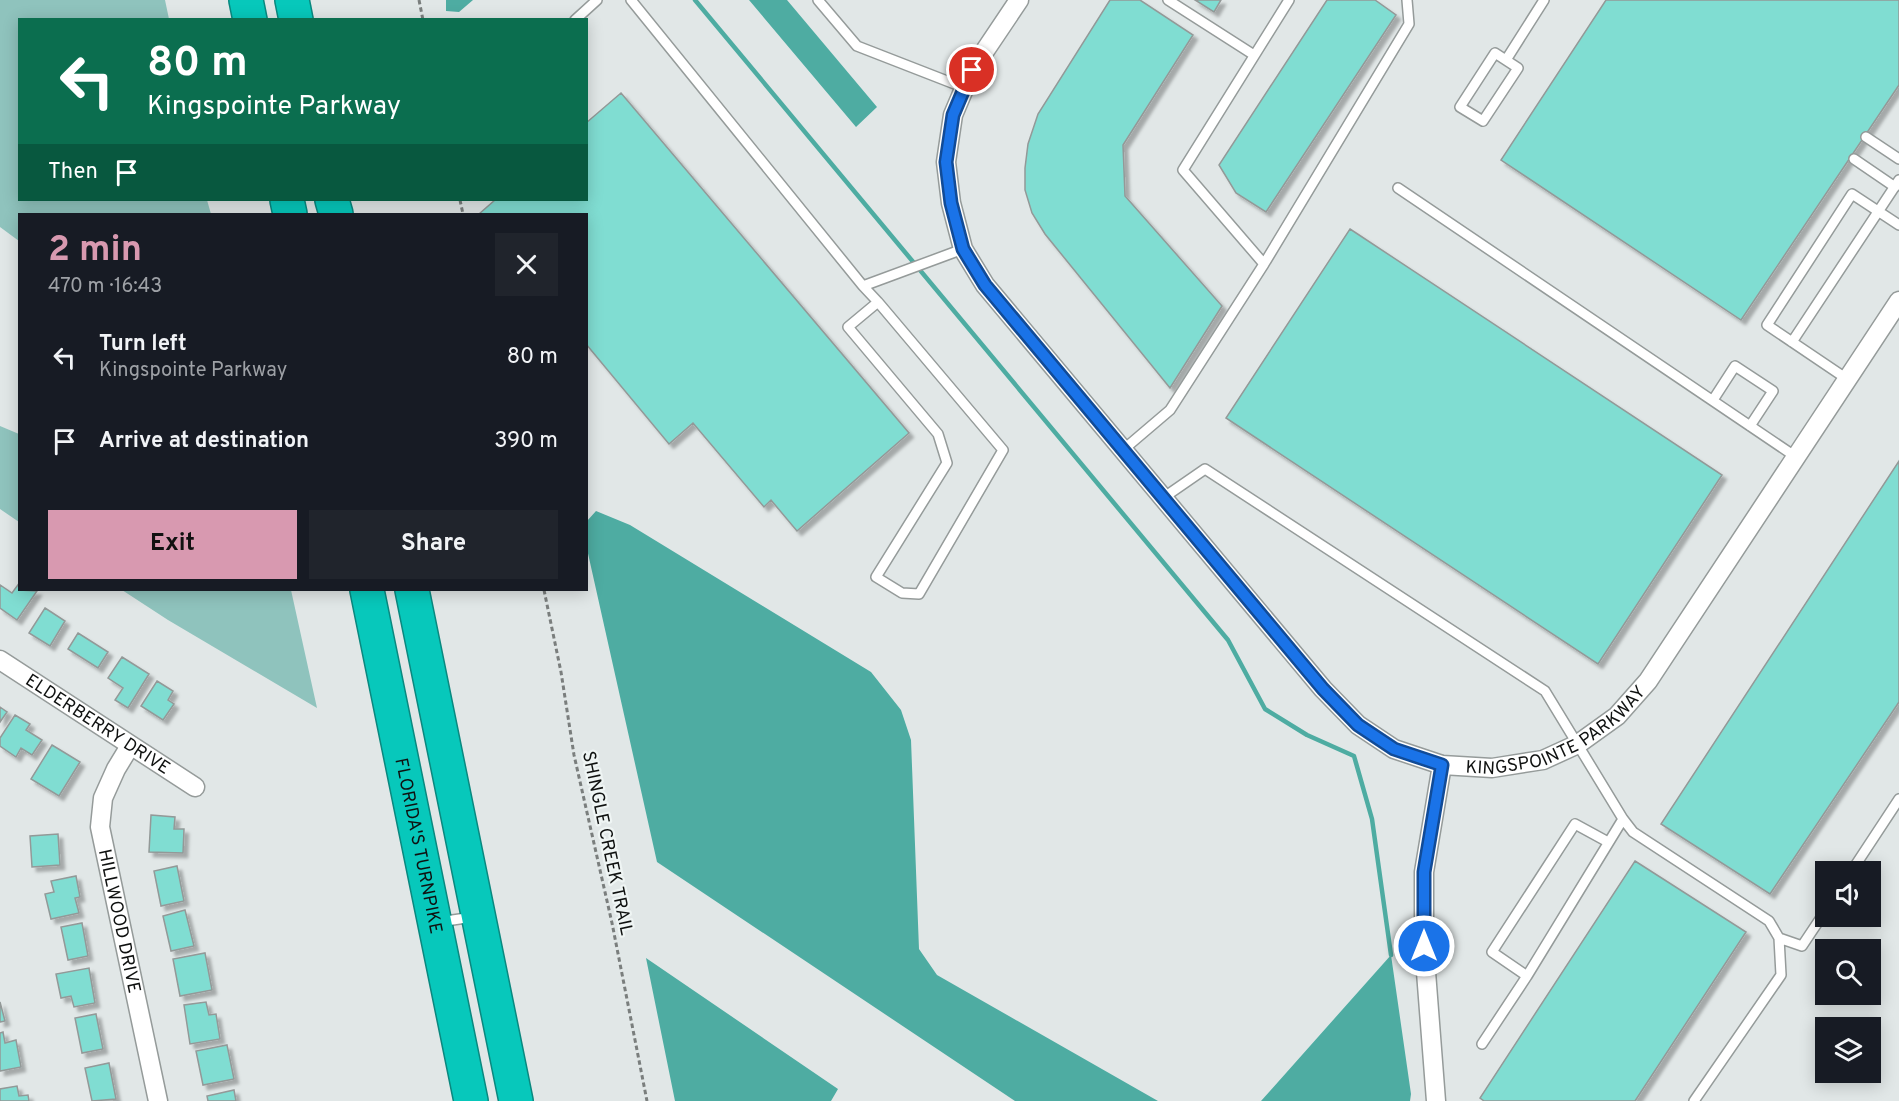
<!DOCTYPE html>
<html lang="en">
<head>
<meta charset="utf-8">
<style>
  :root { --surface:#171b24; --page:#20242c; --text:#f1f3f6; --muted:#9ea1a6; --accent:#d899b0 }
  body { margin:0; font-family:Overpass,sans-serif; background:var(--page); color:var(--text); height:100vh; display:flex; flex-direction:column; font-size:22px; white-space:nowrap }
  * { box-sizing:border-box; margin:0 }
  p { font-size:20px; color:var(--muted) }
  .icon { flex:none; width:33px; height:33px; fill:none; stroke:currentColor; stroke-width:2; stroke-linecap:round; stroke-linejoin:round }
  .map { position:relative; flex:1; overflow:hidden }
  .side { position:absolute; left:18px; top:213px; width:570px; height:378px; display:flex; flex-direction:column; background:var(--surface); border-radius:0px; box-shadow:0 3px 15px #0003 }
  .side>* { flex:none }
  .top-card { position:absolute; left:18px; top:18px; width:570px; height:183px; border-radius:0px; box-shadow:0 3px 15px #0003; background:#0b6e4f; color:#fff; overflow:hidden }
  .buttons { position:absolute; left:1815px; top:861px; display:grid; gap:12px }
  .buttons a { display:grid; place-items:center; width:66px; height:66px; border-radius:0px; background:var(--surface); box-shadow:0 3px 15px #0003; font-size:30px }
  .pin { position:absolute; display:grid; place-items:center; width:51px; height:51px; color:#fff; margin:-26px; border:3px solid #fff; border-radius:50%; box-shadow:0 2px 6px #0007 }
  .me { position:absolute; width:66px; margin:-33px; rotate:0deg; stroke-linejoin:round; filter:drop-shadow(0 0 4px #0008) }
  .turn { display:flex; align-items:center; gap:21px; height:126px; padding:0 30px; font-size:27px }
  .turn .icon { width:78px; height:78px; stroke-width:2.5 }
  .turn b { display:block; font-size:42px; line-height:51px }
  .then { display:flex; align-items:center; height:57px; padding:0 30px; background:#0003; gap:12px; font-size:22px }
  .round { display:grid; place-items:center; flex:none; width:63px; height:63px; border-radius:0px; background:var(--page) }
  .summary { display:flex; align-items:center; justify-content:space-between; height:102px; padding:0 30px }
  h1 { font-size:36px; font-weight:700; line-height:45px; color:var(--accent) }
  .action { display:flex; gap:12px; margin-top:auto; padding:12px 30px }
  .action a { flex:1; height:69px; border-radius:0px; background:var(--accent); color:#111; font-size:24px; font-weight:700; line-height:69px; text-align:center }
  .action a+a { background:var(--page); color:var(--text) }
  ul { padding:0; list-style:none }
  li { display:flex; align-items:center; gap:18px; height:84px; padding:0 30px }
  li div { flex:1 }
  li b { display:block; font-size:22px }
  li em { font-style:normal }
  .map>svg:first-child { display:block }
</style>
</head>
<body>
<div class="map">
<svg width="1899" height="1101" viewBox="0 0 1899 1101">
  <defs>
    <filter id="shadow"><feDropShadow dx="4.5" dy="4.5" stdDeviation="1.5" flood-color="#0004"/></filter>
  </defs>
  <rect width="100%" height="100%" fill="#e1e7e7"/>
  <path fill="#8fc3bd" d="M 0,0 L 165,0 L 169,19 L 20,20 L 20,200 L 207,200 L 211,214 L 20,214 L 19,241 L 0,227 Z
    M 0,426 L 19,434 L 19,522 L 0,509 Z
    M 122,590 L 291,590 L 317,708 L 168,620 Z"/>
  <path fill="#4eaca2" d="M 446,0 L 473,0 L 459,12 L 446,11 Z
    M 749,0 L 787,0 L 877,107 L 856,127 Z
    M 596,511 L 630,525 L 871,672 L 901,710 L 911,740 L 919,949 L 937,975 L 1158,1101 L 1015,1101 L 657,862 L 587,549 L 587,521 Z
    M 1391,955 L 1411,1094 L 1410,1101 L 1261,1101 Z
    M 646,958 L 838,1089 L 831,1101 L 675,1101 Z"/>
  <g fill="none" stroke-linecap="round" stroke-linejoin="round">
    <path stroke="#4eaca2" stroke-width="4.5" d="M 695,0 L 1228,640 L 1265,709 L 1307,735 L 1354,756 L 1372,819 L 1391,955"/>
  </g>
  <path fill="#80ddd2" stroke="#939998" stroke-width="1.5" filter="url(#shadow)" d="M 1110,0 L 1140,0 L 1193,35 L 1123,145 L 1125,196 L 1222,306 L 1170,388 L 1045,234 L 1032,213 L 1025,190 L 1025,168 L 1028,144 L 1038,114 Z
    M 1195,0 L 1221,0 L 1214,12 Z
    M 1327,0 L 1375,0 L 1396,15 L 1266,212 L 1236,193 L 1219,165 Z
    M 1606,0 L 1899,0 L 1899,85 L 1741,320 L 1501,160 Z
    M 621,93 L 909,433 L 797,531 L 771,500 L 764,507 L 693,423 L 669,444 L 586,344 L 586,214 L 479,214 L 495,200 L 586,200 L 586,123 Z
    M 1350,229 L 1722,475 L 1598,664 L 1226,418 Z
    M 1899,461 L 1899,702 L 1770,894 L 1661,824 Z
    M 20,582 L 20,590 L 37,591 L 17,620 L 0,608 L 0,585 L 12,593 Z
    M 45,608 L 65,621 L 50,646 L 29,633 Z
    M 78,633 L 108,652 L 98,668 L 68,649 Z
    M 122,657 L 149,674 L 128,708 L 115,700 L 123,688 L 108,678 Z
    M 157,681 L 173,691 L 168,700 L 174,704 L 163,720 L 141,706 Z
    M 0,707 L 7,712 L 0,722 Z
    M 15,715 L 30,724 L 26,730 L 42,740 L 32,755 L 21,748 L 16,757 L 0,746 L 0,738 Z
    M 52,745 L 80,762 L 59,796 L 31,779 Z
    M 151,815 L 175,817 L 174,829 L 184,829 L 183,853 L 149,852 Z
    M 58,834 L 60,865 L 32,867 L 30,836 Z
    M 1635,861 L 1746,932 L 1635,1101 L 1484,1101 L 1480,1098 Z
    M 177,866 L 184,901 L 161,906 L 154,871 Z
    M 76,876 L 80,897 L 75,898 L 79,913 L 51,919 L 45,894 L 54,892 L 51,881 Z
    M 185,910 L 194,946 L 171,951 L 163,916 Z
    M 82,923 L 88,956 L 68,960 L 61,927 Z
    M 205,953 L 212,990 L 180,996 L 173,959 Z
    M 89,968 L 95,1003 L 74,1007 L 71,996 L 61,998 L 56,974 Z
    M 0,1002 L 5,1021 L 0,1022 Z
    M 206,1002 L 209,1015 L 216,1014 L 220,1039 L 190,1044 L 184,1005 Z
    M 96,1014 L 103,1049 L 82,1053 L 75,1018 Z
    M 3,1032 L 5,1043 L 16,1040 L 21,1067 L 0,1071 L 0,1033 Z
    M 227,1045 L 234,1079 L 203,1085 L 196,1051 Z
    M 109,1063 L 116,1099 L 92,1101 L 85,1068 Z
    M 17,1086 L 19,1096 L 28,1095 L 29,1101 L 0,1101 L 0,1089 Z
    M 234,1090 L 236,1101 L 208,1101 L 207,1096 Z"/>
  <g fill="none" stroke-linecap="round" stroke-linejoin="round">
    <g stroke="#959b9a" stroke-width="12">
      <path id="lane" d="M 631,0 L 863,286 L 963,249
        M 818,0 L 857,46 L 965,88
        M 1168,0 L 1254,55
        M 575,20 L 597,0
        M 1495,53 L 1518,68 L 1483,121 L 1460,107 Z
        M 1506,60 L 1544,0
        M 1866,137 L 1899,159
        M 1854,159 L 1895,187
        M 1398,188 L 1796,457
        M 1264,264 L 1409,24 L 1407,0
        M 863,286 L 878,302 L 1003,450 L 919,594 L 902,593 L 876,577 L 947,463 L 938,434 L 848,327 L 878,302
        M 1792,342 L 1899,180
        M 1847,379 L 1767,325 L 1852,194 L 1899,225
        M 1713,400 L 1735,366 L 1773,391 L 1750,426
        M 1123,450 L 1170,410 L 1264,264 L 1183,170 L 1289,0
        M 1163,498 L 1205,469 L 1545,691 L 1623,819 L 1633,832 L 1769,921 L 1779,938 L 1781,975 L 1694,1101
        M 1851,872 L 1899,799
        M 439,922 L 473,917
        M 1779,938 L 1802,946 L 1826,910
        M 1527,976 L 1492,952 L 1575,824 L 1608,842
        M 1482,1044 L 1527,976 L 1623,819"/>
    </g>
    <g stroke="#959b9a" stroke-width="21">
      <g id="street">
        <path id="s1" d="M 1019,0 L 972,70 L 953,115 L 946,162 L 951,203 L 963,249 L 985,285 L 1323,689 L 1358,725 L 1394,749 L 1442,765 L 1492,768 L 1543,760 L 1578,744 L 1617,716 L 1648,681 L 1899,301"/>
        <path id="s2" d="M 0,660 L 195,787"/>
        <path id="s3" d="M 130,746 L 116,769 L 103,798 L 100,827 L 158,1101"/>
        <path d="M 1436,1101 L 1424,946 L 1424,872 L 1442,765"/>
      </g>
    </g>
    <g stroke="#0a887f" stroke-width="36">
      <g id="highway">
        <path d="M 246,0 L 250,20"/>
        <path d="M 292,0 L 296,20"/>
        <path d="M 287,200 L 290,214"/>
        <path d="M 332,200 L 336,214"/>
        <path id="s4" d="M 367,590 L 471,1101"/>
        <path d="M 412,590 L 516,1101"/>
      </g>
    </g>
    <path stroke="#7a7e7d" stroke-width="3" stroke-dasharray="4.5 3" stroke-linecap="butt" d="M 419,0 L 423,20
      M 460,200 L 463,214
      M 544,590 L 561,672 L 574,755 L 612,923 L 647,1101"/>
    <use href="#lane" stroke="#fff" stroke-width="9"/>
    <use href="#street" stroke="#fff" stroke-width="18"/>
    <use href="#highway" stroke="#07c8bb" stroke-width="33"/>
  </g>
  <g fill="none" stroke-linecap="round" stroke-linejoin="round">
    <g stroke="#114b97" stroke-width="15">
      <path id="route" d="M 972,70 L 953,115 L 946,162 L 951,203 L 963,249 L 985,285 L 1323,689 L 1358,725 L 1394,749 L 1442,765 L 1424,872 L 1424,946"/>
    </g>
    <use href="#route" stroke="#1a73e8" stroke-width="10"/>
  </g>
  <g text-anchor="middle" stroke-width="4.5" stroke-linejoin="round" paint-order="stroke">
    <g font-size="18" fill="#0f1110" stroke="#eff5f4">
      <text dy="6" stroke="none"><textPath href="#s2" startOffset="117">ELDERBERRY DRIVE</textPath></text>
      <text dy="6" stroke="none"><textPath href="#s1" startOffset="1107">KINGSPOINTE PARKWAY</textPath></text>
      <text transform="translate(608 843) rotate(78)" y="6">SHINGLE CREEK TRAIL</text>
      <text dy="6" stroke="none"><textPath href="#s4" startOffset="261">FLORIDA'S TURNPIKE</textPath></text>
      <text dy="6" stroke="none"><textPath href="#s3" startOffset="184">HILLWOOD DRIVE</textPath></text>
    </g>
  </g>
</svg>
<div class="buttons">
<a><svg class="icon" aria-label="sound" viewBox="0 0 24 24"><path d="M4 9h4l5-4v14l-5-4H4zM17 9q2 3 0 6"/></svg></a>
<a><svg class="icon" aria-label="search" viewBox="0 0 24 24"><circle cx="10" cy="10" r="6"/><path d="M15 15l6 6"/></svg></a>
<a><svg class="icon" aria-label="layers" viewBox="0 0 24 24"><path d="M12 4l9 5-9 5-9-5zM3 14l9 5 9-5"/></svg></a>
</div>
<div class="pin" style="left:972px;top:70px;background:#d93025"><svg class="icon" aria-label="arrive" viewBox="0 0 24 24"><path d="M6 21V4h12l-3 4 3 4H6"/></svg></div>
<svg class="me" style="left:1424px;top:946px" viewBox="-20 -20 40 40"><circle r="17" fill="#1a73e8" stroke="#fff" stroke-width="3"/><path d="M0-11L8 9 0 5-8 9z" fill="#fff"/></svg>
<div class="top-card">
<div class="turn"><svg class="icon" aria-label="left" viewBox="0 0 24 24"><path d="M17 20v-9H6M10 6l-5 5 5 5"/></svg><div><b>80 m</b>Kingspointe Parkway</div></div>
<div class="then">Then<svg class="icon" aria-label="arrive" viewBox="0 0 24 24"><path d="M6 21V4h12l-3 4 3 4H6"/></svg></div>
</div>
<section class="side">
<div class="summary"><div><h1>2 min</h1><p>470 m · 16:43</p></div><a class="round"><svg class="icon" aria-label="close" viewBox="0 0 24 24"><path d="M6 6l12 12M18 6L6 18"/></svg></a></div>
<ul>
<li><svg class="icon" aria-label="left" viewBox="0 0 24 24"><path d="M17 20v-9H6M10 6l-5 5 5 5"/></svg><div><b>Turn left</b><p>Kingspointe Parkway</p></div><em>80 m</em></li>
<li><svg class="icon" aria-label="arrive" viewBox="0 0 24 24"><path d="M6 21V4h12l-3 4 3 4H6"/></svg><div><b>Arrive at destination</b></div><em>390 m</em></li>
</ul>
<div class="action"><a>Exit</a><a>Share</a></div>
</section>
</div>
</body>
</html>
